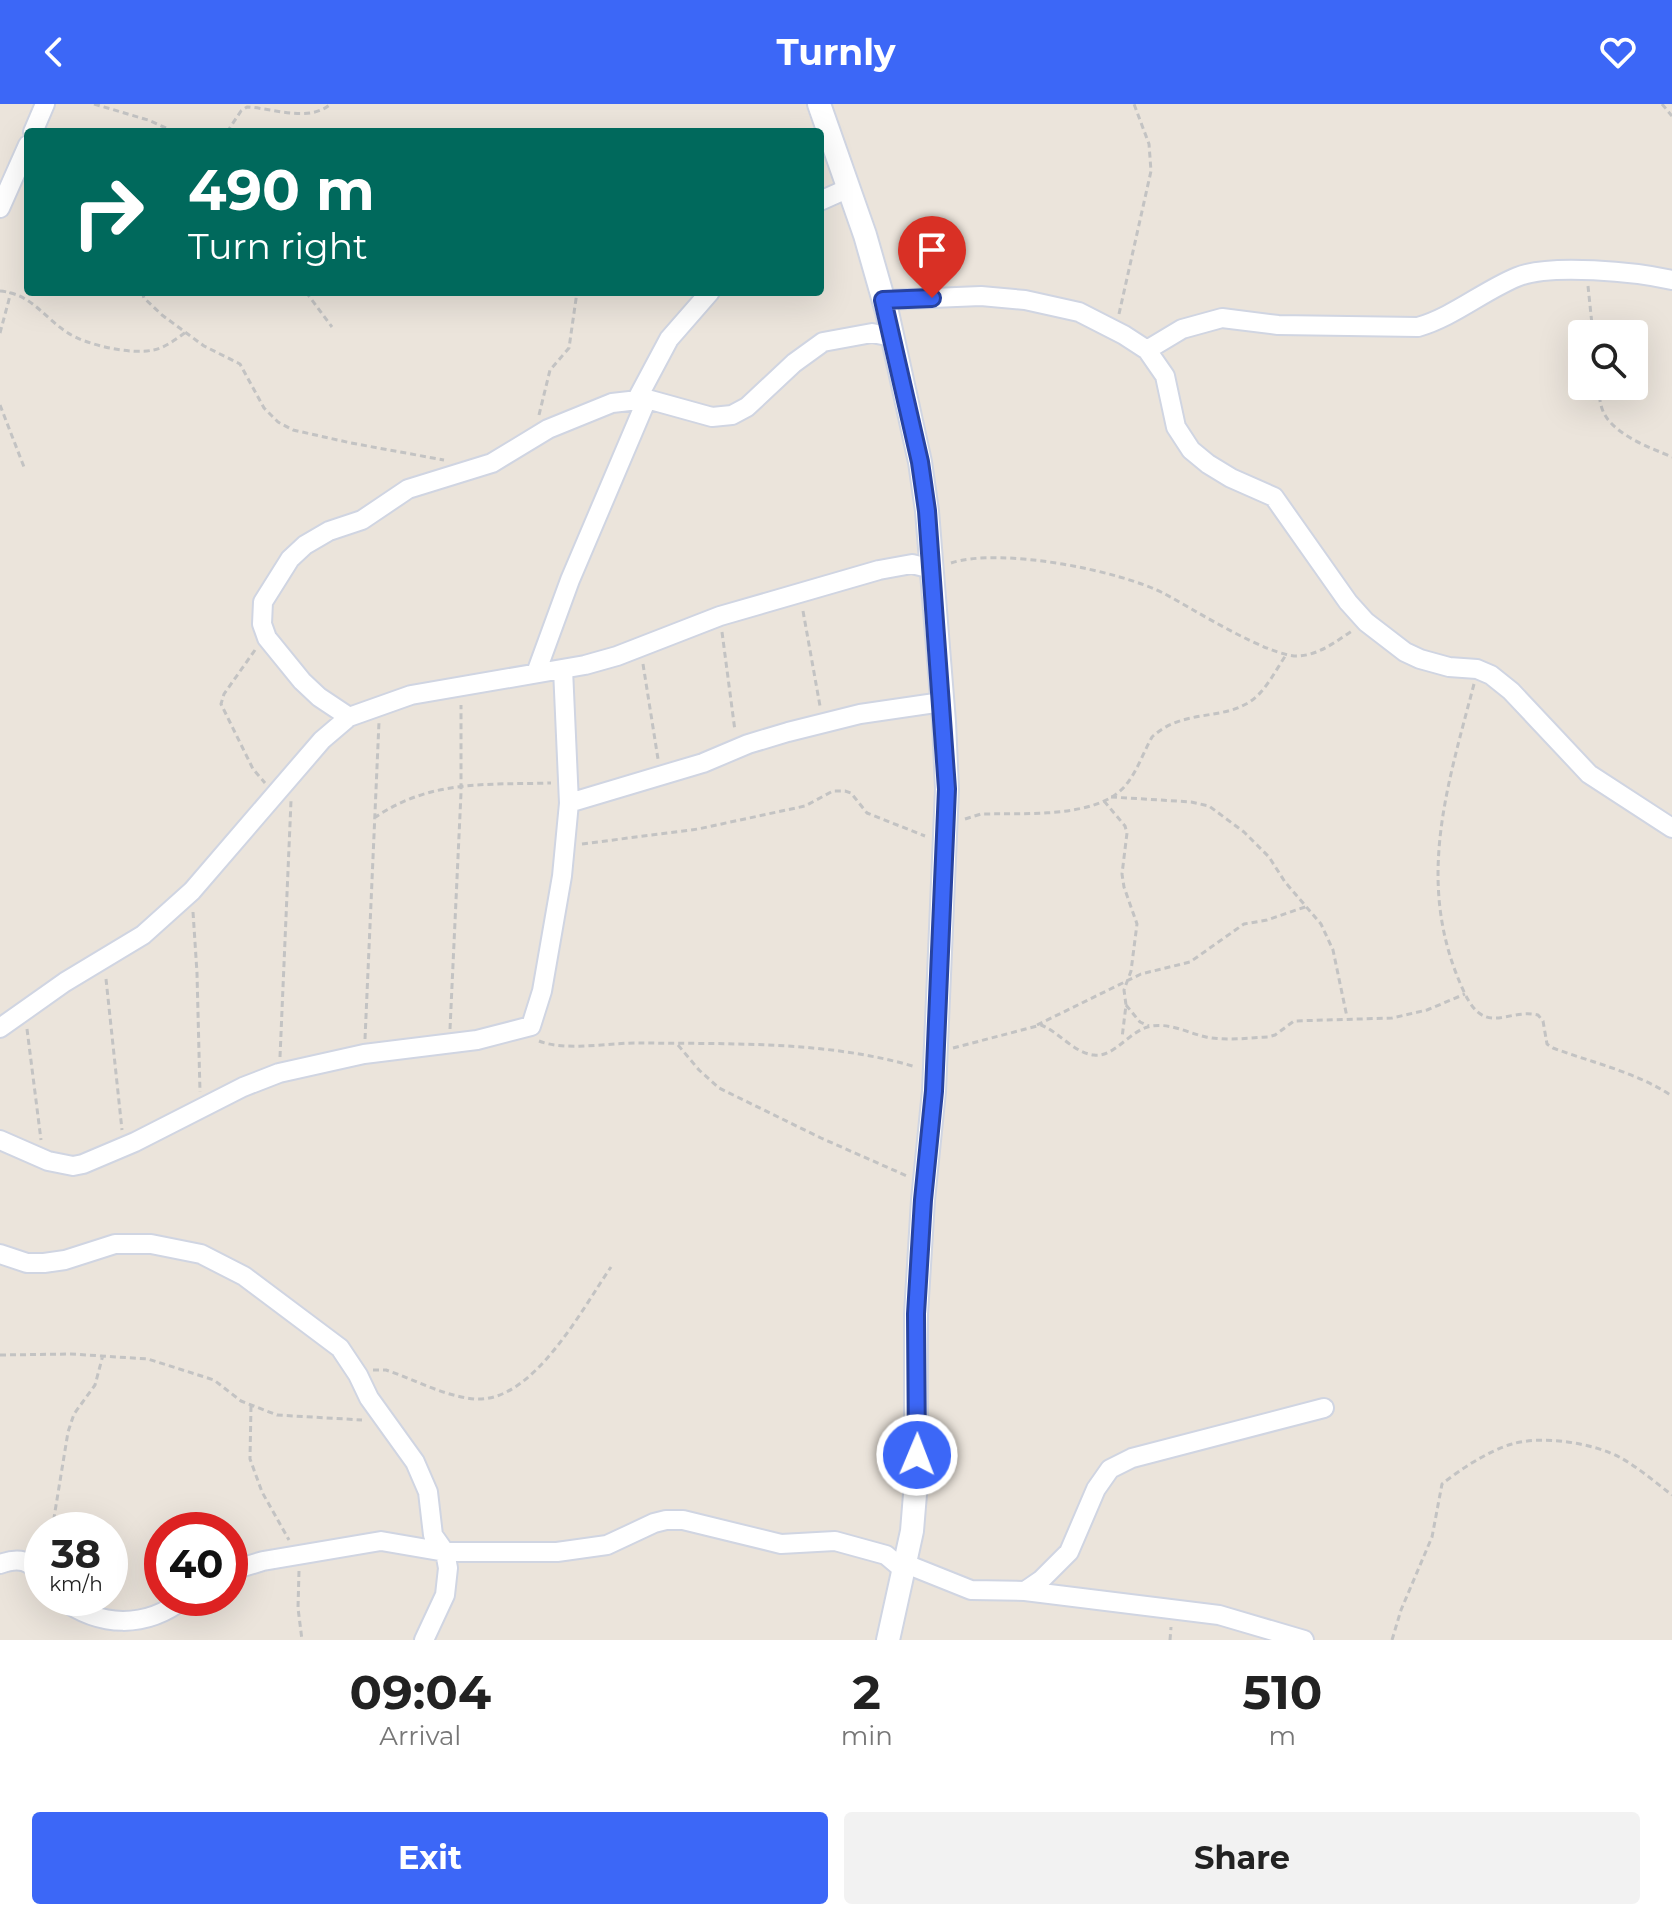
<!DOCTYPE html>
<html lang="en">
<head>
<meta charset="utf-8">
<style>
  :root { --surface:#fff; --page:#f2f2f2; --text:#222; --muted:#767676; --accent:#3c67f7 }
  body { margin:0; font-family:Montserrat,sans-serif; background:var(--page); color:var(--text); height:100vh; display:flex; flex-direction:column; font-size:30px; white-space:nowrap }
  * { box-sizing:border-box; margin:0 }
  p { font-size:26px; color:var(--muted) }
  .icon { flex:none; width:44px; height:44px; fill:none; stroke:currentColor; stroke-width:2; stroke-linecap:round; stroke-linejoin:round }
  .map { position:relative; height:1536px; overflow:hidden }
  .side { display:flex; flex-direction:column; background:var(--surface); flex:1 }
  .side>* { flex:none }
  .top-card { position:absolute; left:24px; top:24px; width:800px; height:168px; border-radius:8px; box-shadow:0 8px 32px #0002; background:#00695c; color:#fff; overflow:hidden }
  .fabs { position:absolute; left:1568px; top:216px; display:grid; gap:16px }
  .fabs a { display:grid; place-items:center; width:80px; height:80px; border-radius:8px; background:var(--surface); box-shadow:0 8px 32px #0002; font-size:40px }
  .speed { position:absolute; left:24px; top:1408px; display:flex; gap:16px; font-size:40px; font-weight:700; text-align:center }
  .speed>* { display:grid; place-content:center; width:104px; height:104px; border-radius:50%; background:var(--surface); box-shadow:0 8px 32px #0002; line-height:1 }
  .speed small { font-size:20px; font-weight:400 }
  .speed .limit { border:12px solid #d22; background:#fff; color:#111 }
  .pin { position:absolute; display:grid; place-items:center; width:68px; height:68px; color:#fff; margin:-82px -34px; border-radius:50% 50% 50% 0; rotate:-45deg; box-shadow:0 0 8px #0007 }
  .pin .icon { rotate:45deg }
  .me { position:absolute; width:88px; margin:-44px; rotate:1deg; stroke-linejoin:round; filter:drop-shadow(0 0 6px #0008) }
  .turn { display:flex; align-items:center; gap:28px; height:168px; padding:0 32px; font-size:36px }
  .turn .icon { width:104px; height:104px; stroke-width:2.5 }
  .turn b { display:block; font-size:56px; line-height:68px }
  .eta { display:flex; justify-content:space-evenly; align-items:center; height:136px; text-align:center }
  .eta b { font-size:48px; font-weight:700; line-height:56px }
  .button { display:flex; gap:16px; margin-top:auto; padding:16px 32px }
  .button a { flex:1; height:92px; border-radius:8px; background:var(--accent); color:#fff; font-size:32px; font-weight:700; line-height:92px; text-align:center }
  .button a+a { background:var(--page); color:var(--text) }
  header { display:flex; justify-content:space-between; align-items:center; height:104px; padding:0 32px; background:var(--accent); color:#fff; font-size:36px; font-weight:700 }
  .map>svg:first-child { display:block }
</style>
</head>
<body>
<header><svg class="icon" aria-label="back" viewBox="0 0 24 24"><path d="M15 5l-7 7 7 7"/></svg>Turnly<svg class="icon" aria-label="heart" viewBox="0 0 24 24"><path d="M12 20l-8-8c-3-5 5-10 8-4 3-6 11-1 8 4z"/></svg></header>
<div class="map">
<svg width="1672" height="1536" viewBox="0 0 1672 1536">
  <rect width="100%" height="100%" fill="#ebe4db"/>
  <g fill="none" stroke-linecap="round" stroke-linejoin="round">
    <g stroke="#d0d5e2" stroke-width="22">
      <path id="minor" d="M 33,28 L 45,0
        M 820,97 L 849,84
        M 0,104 L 28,41
        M 883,196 L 981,192 L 1025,196 L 1079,208 L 1124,231 L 1147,246 L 1165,272 L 1176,323 L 1191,346 L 1208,360 L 1231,374 L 1274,393 L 1348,498 L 1366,518 L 1405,548 L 1420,555 L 1449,563 L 1477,565 L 1491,571 L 1511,587 L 1589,670 L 1672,724
        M 1147,246 L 1182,225 L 1222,214 L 1278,221 L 1418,223 C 1453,213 1483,187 1517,173 C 1550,159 1637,168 1672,176
        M 637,295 L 669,235 L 710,188
        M 536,569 L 570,476 L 647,295
        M 349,613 L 319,593 L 302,577 L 267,534 L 262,520 L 263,498 L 290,455 L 305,441 L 329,427 L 362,416 L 408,385 L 492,359 L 548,325 L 612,299 L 647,295 L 712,313 L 732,311 L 747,303 L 794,259 L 823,238 L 872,229 L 892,233
        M 569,699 L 703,659 L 748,640 L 788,628 L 860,610 L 942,598
        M 0,924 L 65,878 L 143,831 L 192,787 L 322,636 L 349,613 L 411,591 L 585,561 L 617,552 L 720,512 L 879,466 L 912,460 L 932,465
        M 0,1036 L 48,1057 L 73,1062 L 83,1060 L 135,1038 L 243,983 L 279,969 L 364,950 L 477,936 L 531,922 L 542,887 L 562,772 L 569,699 L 563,565
        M 0,1150 L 27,1159 L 44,1159 L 65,1156 L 115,1140 L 151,1140 L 201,1150 L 244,1172 L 340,1244 L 358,1271 L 369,1294 L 415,1358 L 428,1388 L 433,1431 L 445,1448 L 448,1464 L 445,1491 L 424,1536
        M 0,1460 C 19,1453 30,1456 42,1472
        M 906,1460 L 971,1486 L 1025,1487 L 1219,1511 L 1304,1536
        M 230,1467 L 263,1457 L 381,1437 L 445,1448 L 557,1448 L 607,1441 L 654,1419 L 666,1416 L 683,1416 L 781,1440 L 835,1437 L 886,1451 L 905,1467
        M 1025,1487 L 1041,1476 L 1069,1448 L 1096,1385 L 1110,1365 L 1132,1354 L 1324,1304
        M 60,1494 C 100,1524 146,1525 185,1494"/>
    </g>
    <g stroke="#d0d5e2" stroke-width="26">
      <path id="tertiary" d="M 819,0 L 865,131 L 887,208 L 920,358 L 927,407 L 944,618 L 947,685 L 934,987 L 923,1096 L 916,1210 L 916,1378 L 912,1427 L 888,1536"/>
    </g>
    <path stroke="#c3c3c3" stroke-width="3" stroke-dasharray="6 4" stroke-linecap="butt" d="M 94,0 L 148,16 L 175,28
      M 1662,0 L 1672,12
      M 227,28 L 241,7 L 247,3 C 273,4 308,19 331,0
      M 1588,182 L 1593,230
      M 0,187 C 32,190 43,213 68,229 C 86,241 132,251 153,246 C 165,244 176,235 186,228
      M 142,188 L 144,194 L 162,211 L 204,242 L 240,260 L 264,304 L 278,318 L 293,326 L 351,339 L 444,356
      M 306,188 L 332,223
      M 1119,210 L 1151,67 L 1149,40 L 1134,0
      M 0,229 L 11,188
      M 1599,282 C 1600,288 1599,295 1601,301 C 1607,329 1649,343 1672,353
      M 0,301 L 24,363
      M 539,311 L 550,266 L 569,244 L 577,188
      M 951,459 C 1000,443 1119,466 1165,490 C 1193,505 1269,553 1298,552 C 1319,551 1335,538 1352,527
      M 803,507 L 820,602
      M 722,528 L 735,627
      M 255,546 L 224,590 L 221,600 L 253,665 L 265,679
      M 643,560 L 658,655
      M 1474,580 C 1446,687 1414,783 1465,890 C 1486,933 1507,904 1538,911 L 1543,917 L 1547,940 L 1553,944 C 1593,959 1636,968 1672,992
      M 1111,693 L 1191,698 L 1209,702 L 1244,728 L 1269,753 L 1285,778 L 1321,820 L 1333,846 L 1347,913
      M 1104,697 L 1125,722 L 1127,729 L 1122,770 L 1124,783 L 1137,820 L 1131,867 L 1124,886 L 1126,901 L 1122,934
      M 374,714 C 431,675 487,681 551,679
      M 965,715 L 981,710 C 1021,709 1097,715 1125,682 C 1137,668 1143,649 1152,633 C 1181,606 1217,616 1246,600 C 1264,591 1275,567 1286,551
      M 582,740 L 698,725 L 805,702 L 833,687 L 845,687 L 851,689 L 867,709 L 925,732
      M 193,808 L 197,869 L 200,988
      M 106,875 L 122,1026
      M 1126,901 L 1140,918 L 1149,922
      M 1037,921 L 1141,870 L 1190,858 L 1244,820 L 1267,816 L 1308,802
      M 27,925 L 41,1036
      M 450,925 L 461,689 L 461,601
      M 365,935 L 379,618
      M 539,937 C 566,948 612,938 642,939 C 733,940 829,937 916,963
      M 678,941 L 699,966 L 719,984 L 821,1034 L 907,1072
      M 953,944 L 1041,921 C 1059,928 1074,949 1094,951 C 1115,954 1130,925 1152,922 C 1171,919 1188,929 1206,933 C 1226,937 1247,934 1268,933 L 1275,931 L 1294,917 L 1392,914 L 1427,906 L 1465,890
      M 280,953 L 291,697
      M 0,1251 L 71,1250 L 148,1255 L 214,1276 L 241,1297 L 277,1311 L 362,1316
      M 373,1266 L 386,1266 C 416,1276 443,1292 475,1295 C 533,1299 582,1205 611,1163
      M 251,1302 L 250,1355 L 262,1388 L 289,1436
      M 52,1426 L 68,1328 L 74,1310 L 95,1281 L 103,1251
      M 299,1467 L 298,1504 L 302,1536
      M 1170,1536 L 1171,1523
      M 1392,1536 L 1401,1506 L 1432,1433 L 1442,1380 C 1461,1365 1488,1347 1512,1340 C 1542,1331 1594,1339 1621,1354 C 1639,1364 1656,1379 1672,1391"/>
    <use href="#minor" stroke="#fff" stroke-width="18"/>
    <use href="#tertiary" stroke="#fff" stroke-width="22"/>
  </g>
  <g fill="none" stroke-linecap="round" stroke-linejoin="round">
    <g stroke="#2743a1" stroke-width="20">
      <path id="route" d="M 917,1351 L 916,1210 L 923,1096 L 934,987 L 947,685 L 927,407 L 920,358 L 883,196 L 932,194"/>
    </g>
    <use href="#route" stroke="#3c67f7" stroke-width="14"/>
  </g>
</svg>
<div class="fabs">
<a><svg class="icon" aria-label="search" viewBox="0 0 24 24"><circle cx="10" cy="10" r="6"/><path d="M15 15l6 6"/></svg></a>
</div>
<div class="speed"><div>38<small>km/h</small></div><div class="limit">40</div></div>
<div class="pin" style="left:932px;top:194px;background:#d93025"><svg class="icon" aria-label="arrive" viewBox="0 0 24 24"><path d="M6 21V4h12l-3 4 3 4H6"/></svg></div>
<svg class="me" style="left:917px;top:1351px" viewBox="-20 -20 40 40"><circle r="17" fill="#3c67f7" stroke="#fff" stroke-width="3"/><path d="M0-11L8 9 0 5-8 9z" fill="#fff"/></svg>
<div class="top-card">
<div class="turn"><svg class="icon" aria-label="right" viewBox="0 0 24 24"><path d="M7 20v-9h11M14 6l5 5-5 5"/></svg><div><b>490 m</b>Turn right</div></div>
</div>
</div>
<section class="side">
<div class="eta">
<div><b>09:04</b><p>Arrival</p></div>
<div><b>2</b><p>min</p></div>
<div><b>510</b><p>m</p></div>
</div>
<div class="button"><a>Exit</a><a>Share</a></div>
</section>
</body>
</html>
